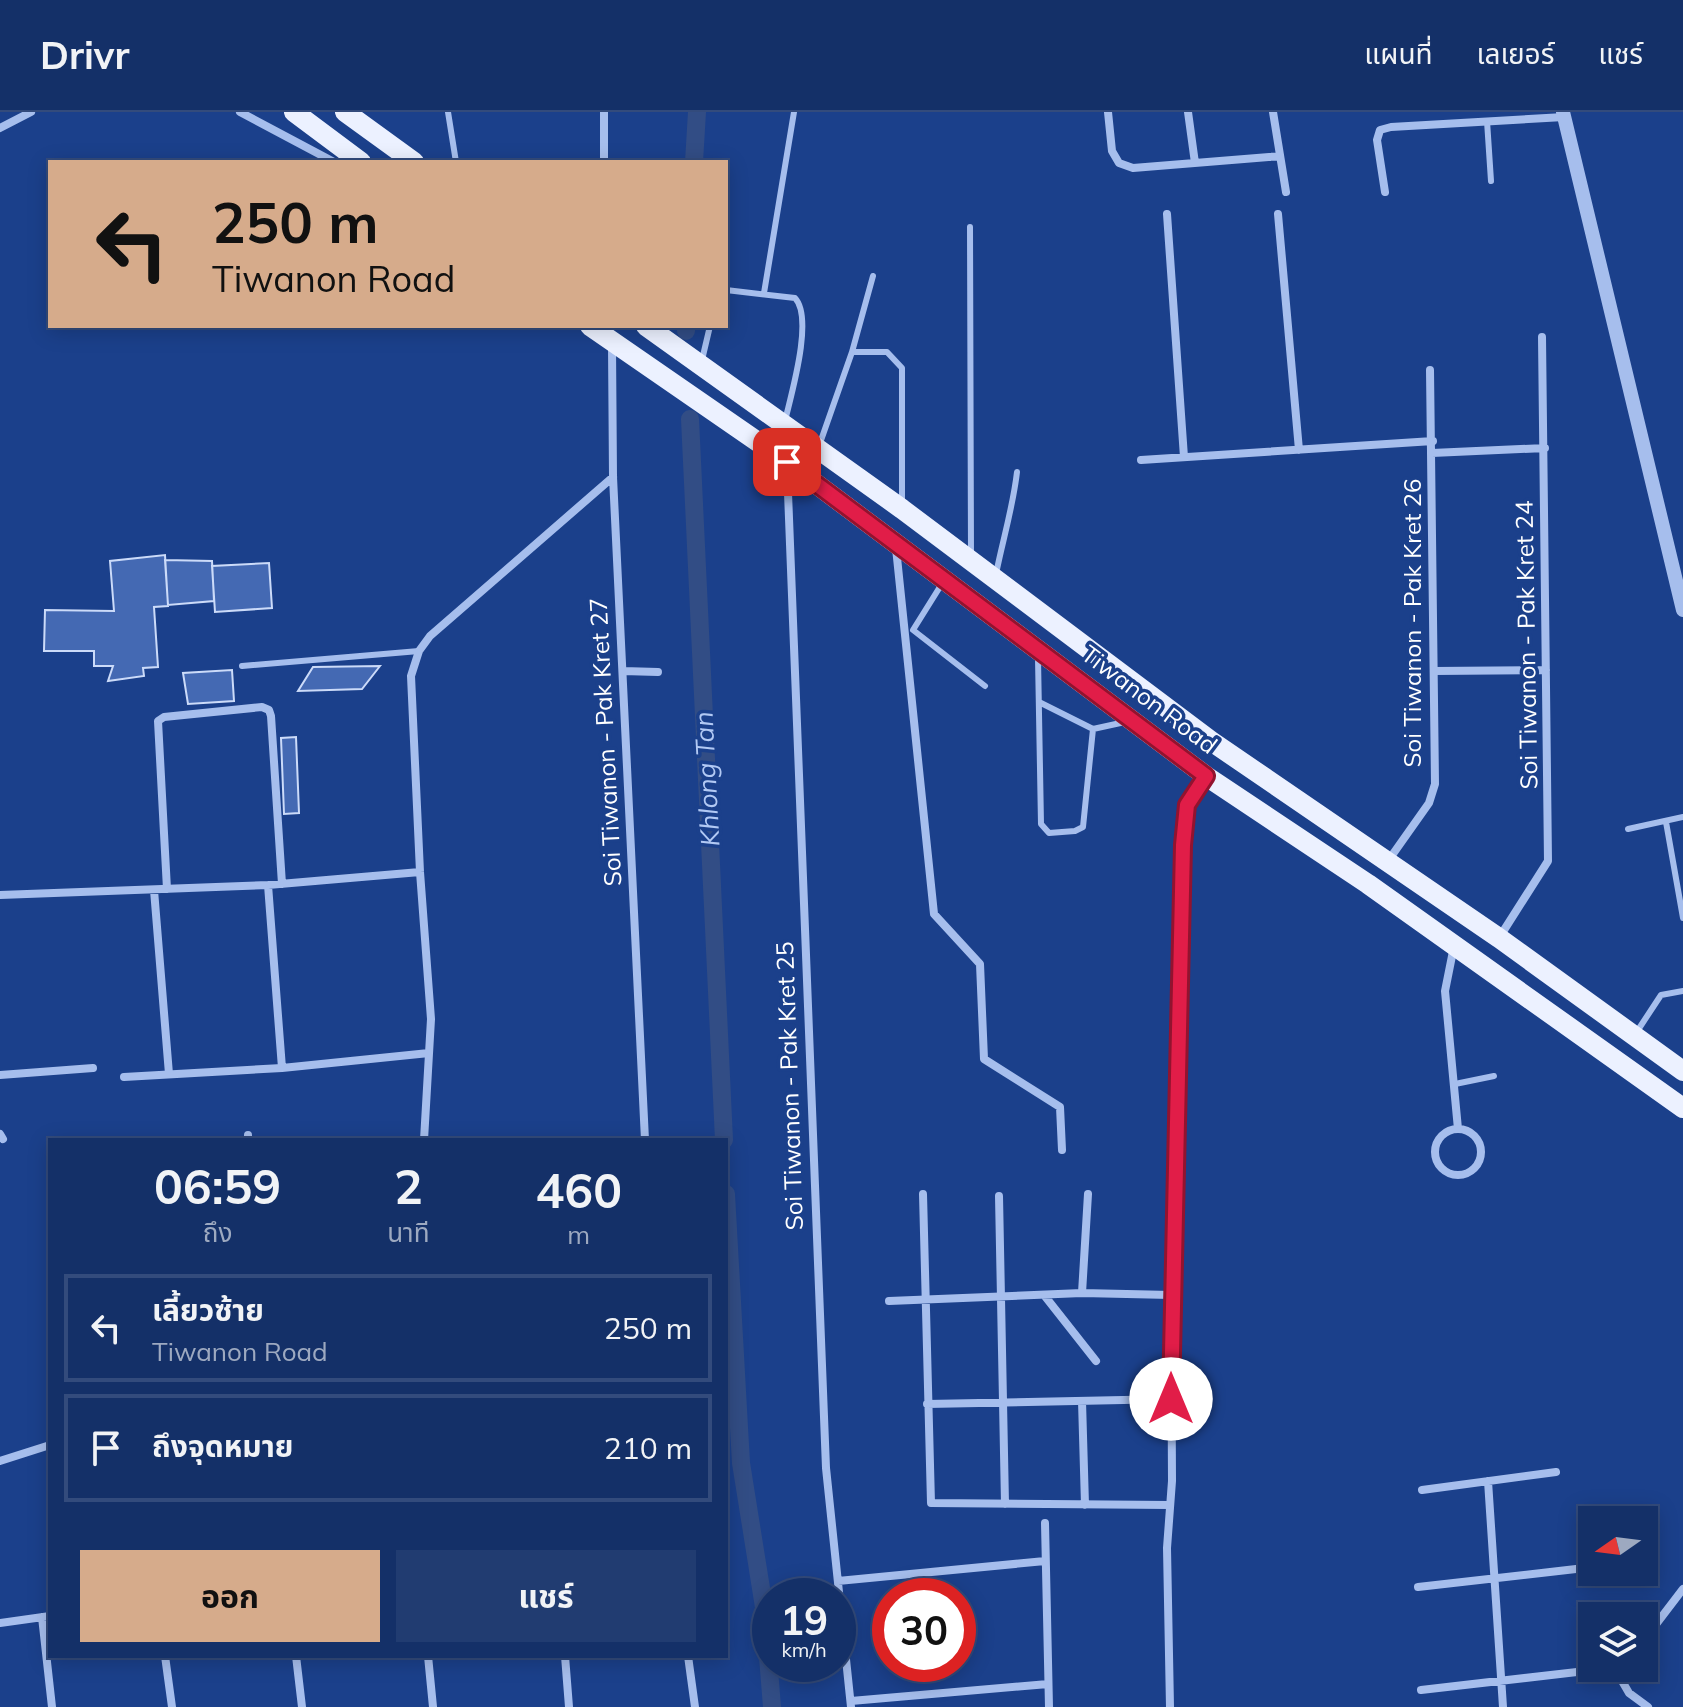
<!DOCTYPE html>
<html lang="th">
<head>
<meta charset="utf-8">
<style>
  :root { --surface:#143068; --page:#213c71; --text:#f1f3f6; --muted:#9da9c0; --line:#334b7c; --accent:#d6ab8b }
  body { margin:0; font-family:Mulish,"Noto Sans Thai",sans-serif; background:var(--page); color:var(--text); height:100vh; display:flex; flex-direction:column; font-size:30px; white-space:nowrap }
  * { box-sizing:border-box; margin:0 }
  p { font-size:26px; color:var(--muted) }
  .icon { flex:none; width:44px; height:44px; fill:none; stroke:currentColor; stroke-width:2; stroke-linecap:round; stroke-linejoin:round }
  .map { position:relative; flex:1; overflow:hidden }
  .panel { position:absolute; left:48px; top:1026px; width:680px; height:520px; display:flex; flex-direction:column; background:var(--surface); border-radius:0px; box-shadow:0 4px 20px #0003,0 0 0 2px var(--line) }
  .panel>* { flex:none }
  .banner { position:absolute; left:48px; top:48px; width:680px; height:168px; border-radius:0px; box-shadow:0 4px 20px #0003,0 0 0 2px var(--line); background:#d6ab8b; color:#111; overflow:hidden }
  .needle { width:52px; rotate:256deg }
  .tools { position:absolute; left:1578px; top:1394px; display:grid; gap:16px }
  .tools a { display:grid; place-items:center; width:80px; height:80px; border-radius:0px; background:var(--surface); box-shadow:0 4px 20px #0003,0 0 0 2px var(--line); font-size:40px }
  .speed { position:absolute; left:752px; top:1466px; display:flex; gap:16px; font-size:40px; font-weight:700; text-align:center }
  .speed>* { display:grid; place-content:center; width:104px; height:104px; border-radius:50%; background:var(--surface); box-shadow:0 4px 20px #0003,0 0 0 2px var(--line); line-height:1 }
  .speed small { font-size:20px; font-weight:400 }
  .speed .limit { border:12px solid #d22; background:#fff; color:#111 }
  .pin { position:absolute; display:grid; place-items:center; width:68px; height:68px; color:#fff; margin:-34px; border-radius:16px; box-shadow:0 4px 12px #0006 }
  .me { position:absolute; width:88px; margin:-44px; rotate:0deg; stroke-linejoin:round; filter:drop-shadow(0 0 6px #0008) }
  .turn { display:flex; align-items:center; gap:28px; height:168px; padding:0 32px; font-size:36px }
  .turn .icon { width:104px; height:104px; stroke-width:2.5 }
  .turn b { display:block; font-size:56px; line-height:68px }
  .eta { display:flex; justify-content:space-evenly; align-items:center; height:136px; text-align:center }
  .eta b { font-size:48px; font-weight:700; line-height:56px }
  .button { display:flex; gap:16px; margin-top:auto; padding:16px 32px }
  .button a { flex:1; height:92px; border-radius:0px; background:var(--accent); color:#111; font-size:32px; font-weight:700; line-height:92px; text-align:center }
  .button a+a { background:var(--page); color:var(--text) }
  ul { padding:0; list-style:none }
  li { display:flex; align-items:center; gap:24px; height:108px; margin:0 16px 12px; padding:0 16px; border:4px solid var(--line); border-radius:0px }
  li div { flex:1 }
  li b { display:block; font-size:30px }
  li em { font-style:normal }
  header { display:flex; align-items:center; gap:48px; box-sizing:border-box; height:112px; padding:0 40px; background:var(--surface); border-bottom:2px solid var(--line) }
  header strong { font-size:38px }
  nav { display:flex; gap:44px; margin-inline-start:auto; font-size:28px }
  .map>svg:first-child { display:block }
</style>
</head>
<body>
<header>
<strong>Drivr</strong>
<nav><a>แผนที่</a><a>เลเยอร์</a><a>แชร์</a></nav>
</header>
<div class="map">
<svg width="1683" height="1595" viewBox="0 0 1683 1595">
  <rect width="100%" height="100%" fill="#1b408b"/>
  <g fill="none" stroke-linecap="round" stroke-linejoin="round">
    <path stroke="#324d85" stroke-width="18" d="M 694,50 L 697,0
      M 686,214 L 686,219
      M 690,307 L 724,1028
      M 726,1082 L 741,1351 L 764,1495 L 772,1595"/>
  </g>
  <path fill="#4469b3" stroke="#ccdbf9" stroke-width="2" d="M 165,443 L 168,494 L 154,495 L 158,555 L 143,556 L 144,564 L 108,569 L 113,554 L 94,554 L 94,539 L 44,539 L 45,498 L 114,499 L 110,449 Z
    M 165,448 L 212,449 L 214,489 L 168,493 Z
    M 269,451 L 272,496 L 215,500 L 212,454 Z
    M 380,554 L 362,577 L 298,579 L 313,555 Z
    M 232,558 L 234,589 L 188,592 L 183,561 Z
    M 296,625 L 299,701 L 284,702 L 281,626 Z"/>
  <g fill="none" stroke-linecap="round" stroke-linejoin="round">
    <path stroke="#a6beed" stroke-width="6" d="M 448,0 L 456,50
      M 1487,9 L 1491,69
      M 970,115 L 971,444
      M 726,178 L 795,186 C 814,206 791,283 785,309
      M 764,181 L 794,0
      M 852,240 L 873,164
      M 702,248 L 710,214
      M 819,334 L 852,240 L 887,240 L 902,256 L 902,392
      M 996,462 C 1003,427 1013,395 1017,360
      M 943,470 L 913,518 L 985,574
      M 1038,546 L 1041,712 L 1049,721 L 1075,719 L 1083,715 L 1093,617 L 1125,610
      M 242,554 L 419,539
      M 1039,590 L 1093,617
      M 1666,710 L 1683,806
      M 1628,717 L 1683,705
      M 1636,921 L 1661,883 L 1683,879
      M 1455,972 L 1494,964"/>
    <path stroke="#a6beed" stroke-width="8" d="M 240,0 L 334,50
      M 604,0 L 604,50
      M 1108,0 L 1112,39 L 1119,51 L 1133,56 L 1280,44
      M 1188,0 L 1195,51
      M 1273,0 L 1286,80
      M 0,16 L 31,0
      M 1385,80 L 1377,28 L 1380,18 L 1391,15 L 1564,5
      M 1167,102 L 1184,345
      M 1278,102 L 1299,338
      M 612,234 L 613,365 L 645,1028
      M 1432,341 L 1545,336
      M 1141,348 L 1433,329
      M 787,355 L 826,1356 L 851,1595
      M 896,436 L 934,802 L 980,852 L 984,947 L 1060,995 L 1062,1038
      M 623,559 L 658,560
      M 1434,559 L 1546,558
      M 1388,749 L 1429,691 L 1435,672 L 1430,258
      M 268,773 L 282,956
      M 167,777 L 158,609 L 164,605 L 262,595 L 269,598 L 271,604 L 282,772
      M 154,778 L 169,962
      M 0,783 L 268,773 L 420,760
      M 1499,826 L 1548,749 L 1542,225
      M 1454,834 L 1445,879 L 1458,1017
      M 0,963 L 93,956
      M 124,965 L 282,956 L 429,941
      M1435 1040a23 23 0 1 1 46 0a23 23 0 1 1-46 0Z
      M 0,1022 L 3,1027
      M 248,1023 L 248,1028
      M 424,1028 L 431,907 L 420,760 L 411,564 L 419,539 L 430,524 L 613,365
      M 923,1082 L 931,1391 L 1170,1393
      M 999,1084 L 1005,1392
      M 1082,1181 L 1088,1082
      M 1044,1183 L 1096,1249
      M 889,1189 L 1082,1181 L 1171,1183
      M 1082,1289 L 1085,1393
      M 927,1292 L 1171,1287
      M 0,1349 L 50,1333
      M 1488,1369 L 1503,1595
      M 1422,1378 L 1556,1360
      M 1045,1411 L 1049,1595
      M 838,1469 L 1045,1449
      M 1418,1475 L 1576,1457
      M 42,1505 L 52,1595
      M 0,1511 L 50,1504
      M 1644,1528 L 1683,1477
      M 165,1544 L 172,1595
      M 296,1544 L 302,1595
      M 428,1544 L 433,1595
      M 565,1544 L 569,1595
      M 688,1544 L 695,1595
      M 1624,1556 L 1622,1569 L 1629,1581 L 1648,1595
      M 1421,1578 L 1577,1560
      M 851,1589 L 1048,1572
      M 1170,1595 L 1167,1436 L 1172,1369 L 1171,1183 L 1183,733 L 1187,693 L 1206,665"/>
    <path stroke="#a6beed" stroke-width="14" d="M 1563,0 L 1683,498"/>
    <path stroke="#ecf1ff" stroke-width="20" d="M 294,0 L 361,50
      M 345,0 L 414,50
      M 590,214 L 787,350 L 1206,664 L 1368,772 L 1683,996
      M 646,214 L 902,397 L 1211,629 L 1499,826 L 1683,959"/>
  </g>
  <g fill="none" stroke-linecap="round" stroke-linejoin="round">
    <g stroke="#92132f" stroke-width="20">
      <path id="route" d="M 787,350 L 1206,664 L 1187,693 L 1183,733 L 1171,1287"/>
    </g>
    <use href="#route" stroke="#e11d48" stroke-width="14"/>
  </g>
  <g text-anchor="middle" stroke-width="7" stroke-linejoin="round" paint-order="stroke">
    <g font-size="24" fill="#fff" stroke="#1b408b">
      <text transform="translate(1413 511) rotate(-90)" y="8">Soi Tiwanon - Pak Kret 26</text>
      <text transform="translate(1527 533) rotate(-91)" y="8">Soi Tiwanon - Pak Kret 24</text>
      <text transform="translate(1149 588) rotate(37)" y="8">Tiwanon Road</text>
      <text transform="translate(606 630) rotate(-93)" y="8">Soi Tiwanon - Pak Kret 27</text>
      <text transform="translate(790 974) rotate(-92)" y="8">Soi Tiwanon - Pak Kret 25</text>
    </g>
    <g font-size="26" font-style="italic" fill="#b2c9f4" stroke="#1b408b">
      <text transform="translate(707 667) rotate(-93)" y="9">Khlong Tan</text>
    </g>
  </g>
</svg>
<div class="tools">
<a><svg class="needle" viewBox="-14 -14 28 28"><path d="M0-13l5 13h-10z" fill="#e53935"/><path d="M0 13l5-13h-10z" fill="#9da9c0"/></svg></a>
<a><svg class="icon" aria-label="layers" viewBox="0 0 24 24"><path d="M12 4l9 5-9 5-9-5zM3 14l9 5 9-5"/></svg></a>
</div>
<div class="speed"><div>19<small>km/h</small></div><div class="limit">30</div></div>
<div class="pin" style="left:787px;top:350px;background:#d93025"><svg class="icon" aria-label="arrive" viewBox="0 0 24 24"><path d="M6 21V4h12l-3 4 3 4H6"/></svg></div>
<svg class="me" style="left:1171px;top:1287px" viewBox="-20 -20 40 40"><circle r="19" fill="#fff"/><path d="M0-13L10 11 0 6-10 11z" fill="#e11d48"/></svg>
<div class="banner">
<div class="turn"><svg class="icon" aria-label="left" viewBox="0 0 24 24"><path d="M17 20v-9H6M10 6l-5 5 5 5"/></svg><div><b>250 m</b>Tiwanon Road</div></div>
</div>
<section class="panel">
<div class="eta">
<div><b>06:59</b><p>ถึง</p></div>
<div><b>2</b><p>นาที</p></div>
<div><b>460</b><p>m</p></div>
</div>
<ul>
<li><svg class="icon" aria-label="left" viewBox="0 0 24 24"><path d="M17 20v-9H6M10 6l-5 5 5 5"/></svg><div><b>เลี้ยวซ้าย</b><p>Tiwanon Road</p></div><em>250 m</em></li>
<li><svg class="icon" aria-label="arrive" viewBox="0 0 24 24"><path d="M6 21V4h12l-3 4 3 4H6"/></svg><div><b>ถึงจุดหมาย</b></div><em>210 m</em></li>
</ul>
<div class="button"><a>ออก</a><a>แชร์</a></div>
</section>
</div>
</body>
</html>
